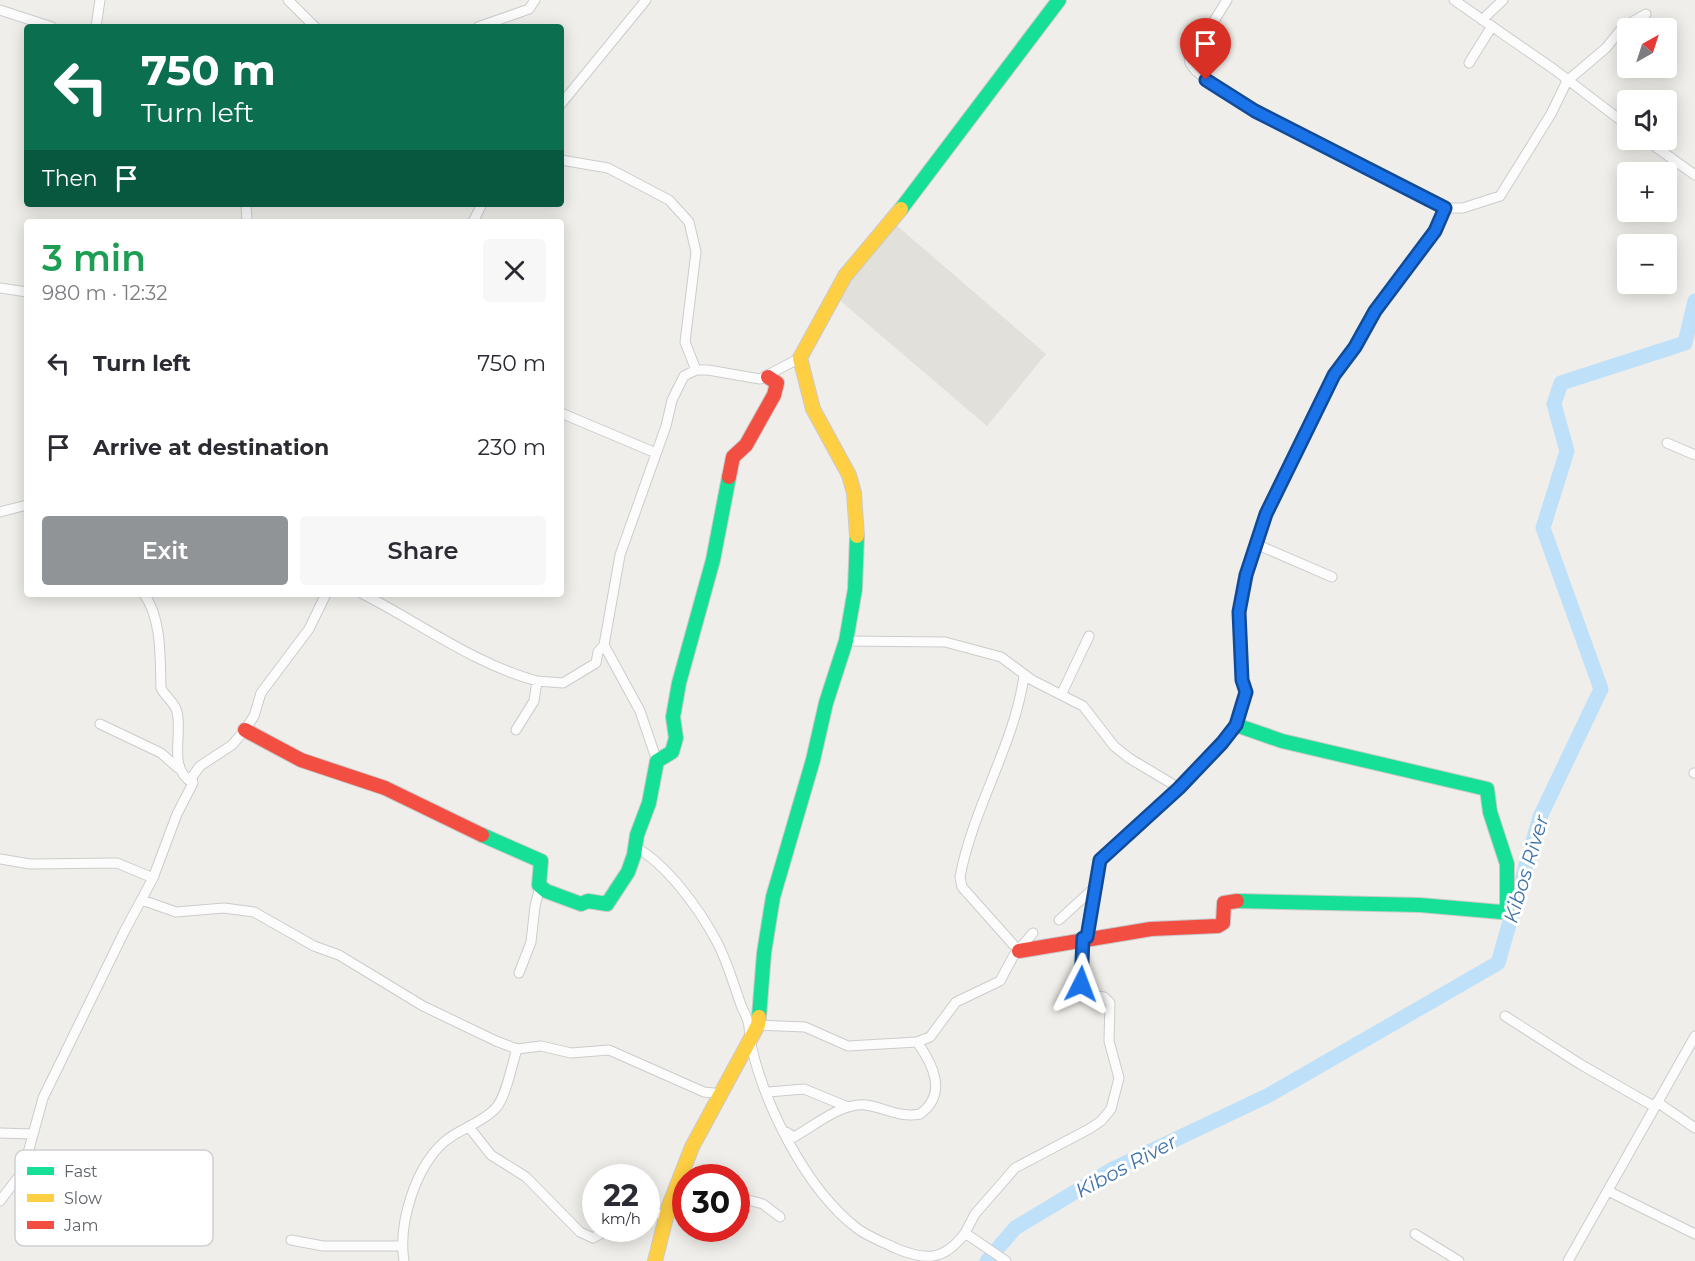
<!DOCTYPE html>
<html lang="en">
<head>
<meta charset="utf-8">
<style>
  :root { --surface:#fff; --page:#f7f7f7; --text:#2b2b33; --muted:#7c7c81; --accent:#919496 }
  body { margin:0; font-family:Montserrat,sans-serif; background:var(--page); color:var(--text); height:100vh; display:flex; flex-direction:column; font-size:22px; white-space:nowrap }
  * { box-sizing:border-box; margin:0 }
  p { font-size:20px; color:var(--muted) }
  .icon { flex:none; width:33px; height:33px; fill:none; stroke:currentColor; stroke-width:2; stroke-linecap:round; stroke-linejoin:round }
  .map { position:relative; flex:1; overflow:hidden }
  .details { position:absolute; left:24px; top:219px; width:540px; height:378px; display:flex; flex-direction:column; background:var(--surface); border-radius:6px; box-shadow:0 3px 15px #0003 }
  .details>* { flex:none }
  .banner { position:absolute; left:24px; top:24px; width:540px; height:183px; border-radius:6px; box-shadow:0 3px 15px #0003; background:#0b6e4f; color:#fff; overflow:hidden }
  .needle { width:39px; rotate:39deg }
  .controls { position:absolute; left:1617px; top:18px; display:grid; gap:12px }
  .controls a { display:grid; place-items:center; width:60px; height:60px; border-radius:6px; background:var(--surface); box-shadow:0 3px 15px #0003; font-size:30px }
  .speed { position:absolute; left:582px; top:1164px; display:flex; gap:12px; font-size:30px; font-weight:700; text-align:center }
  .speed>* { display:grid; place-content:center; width:78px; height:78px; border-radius:50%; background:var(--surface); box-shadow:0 3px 15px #0003; line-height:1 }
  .speed small { font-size:15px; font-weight:400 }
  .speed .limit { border:9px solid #d22; background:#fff; color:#111 }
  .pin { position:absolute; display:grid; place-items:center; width:51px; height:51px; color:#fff; margin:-62px -26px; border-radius:50% 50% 50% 0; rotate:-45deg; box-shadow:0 0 6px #0007 }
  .pin .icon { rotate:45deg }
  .me { position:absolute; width:66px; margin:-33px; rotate:3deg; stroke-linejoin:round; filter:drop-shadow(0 0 4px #0008) }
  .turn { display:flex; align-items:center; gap:21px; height:126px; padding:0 18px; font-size:27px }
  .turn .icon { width:78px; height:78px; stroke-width:2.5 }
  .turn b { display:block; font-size:42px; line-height:51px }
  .then { display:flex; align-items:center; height:57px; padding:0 18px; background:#0003; gap:12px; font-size:22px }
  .round { display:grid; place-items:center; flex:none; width:63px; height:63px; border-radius:6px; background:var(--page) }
  .headline { display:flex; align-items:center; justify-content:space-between; height:102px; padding:0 18px }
  h1 { font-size:36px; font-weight:600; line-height:45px; color:#1e9e55 }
  .button { display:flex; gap:12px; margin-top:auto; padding:12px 18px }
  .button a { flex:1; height:69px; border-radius:6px; background:var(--accent); color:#fff; font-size:24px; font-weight:600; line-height:69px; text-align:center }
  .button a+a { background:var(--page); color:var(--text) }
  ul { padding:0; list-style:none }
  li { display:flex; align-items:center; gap:18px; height:84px; padding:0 18px }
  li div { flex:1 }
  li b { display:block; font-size:22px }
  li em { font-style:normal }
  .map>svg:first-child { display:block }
</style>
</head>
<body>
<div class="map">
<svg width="1695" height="1261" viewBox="0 0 1695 1261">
  <rect width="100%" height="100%" fill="#efeeea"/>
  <path fill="#e2e0da" d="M 895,224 L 1046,354 L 987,426 L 837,298 Z"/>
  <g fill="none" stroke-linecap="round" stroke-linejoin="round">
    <path stroke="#bfe0f9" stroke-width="15" d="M 987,1261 L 1015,1228 L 1113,1169 L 1269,1095 L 1498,963 L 1540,817 L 1601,689 L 1543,528 L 1567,451 L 1554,404 L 1561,383 L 1685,343 L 1695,301"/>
    <g stroke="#cbcccc" stroke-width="11">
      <path id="street" d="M 288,0 L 315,27
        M 1227,0 L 1214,21 L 1188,49 L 1190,63 L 1195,70 L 1221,92 L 1397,185 L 1445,208 L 1463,208 L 1500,196 L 1551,114 L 1567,81 L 1606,48 L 1623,27 L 1646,14
        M 1454,0 L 1555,70 L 1628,126
        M 0,10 L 52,27
        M 1482,20 L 1503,0
        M 96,27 L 100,0
        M 478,27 L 529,9 L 535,0
        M 1469,63 L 1492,26
        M 561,104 L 646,0
        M 1646,140 L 1695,175
        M 561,160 L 608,168 L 669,200 L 689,222 L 696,252 L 685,342 L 696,370
        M 246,204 L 247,222
        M 473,222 L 482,204
        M 0,288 L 27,292
        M 561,413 L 656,453
        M 1667,443 L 1695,455
        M 0,512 L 27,505
        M 1258,545 L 1332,577
        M 144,594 C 162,619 160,658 161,688 C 165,697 175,702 177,712 C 183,737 167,768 193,783
        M 363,594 C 420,623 474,664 537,681 L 534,701 L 516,730
        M 846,641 L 945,642 L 1001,657 L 1032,680 L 1083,706 L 1114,746 L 1129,758 L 1179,788
        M 604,645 L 640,711 L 657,761
        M 537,681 L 563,683 L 596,663 L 598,652 L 604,645 L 620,555 L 666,426 L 672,400 L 684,376 L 696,370 L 708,370 L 760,379 L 800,358
        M 1062,693 L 1089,636
        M 100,724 L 161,753 L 178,768
        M 1694,773 L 1695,773
        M 635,847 C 667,864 700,910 717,942 C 728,963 733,983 741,1005 C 743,1011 747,1016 748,1022 C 750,1027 749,1034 750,1040 C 763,1103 806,1190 858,1229 C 869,1237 883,1242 895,1248 C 926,1261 944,1261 965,1233 L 1006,1261
        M 0,859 L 30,864 L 117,863 L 153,878
        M 142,900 L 176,912 L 224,908 L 254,912 L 314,946 L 339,955 L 423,1006 L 496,1041 L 517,1049 L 541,1046 L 571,1053 L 609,1050 L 704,1092 L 722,1094
        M 1059,920 L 1094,888
        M 1087,937 L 1100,860 L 1179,788 L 1222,743 L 1236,725 L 1246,692 L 1242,680 L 1239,612 L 1247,575 L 1266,514 L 1334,375 L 1355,347 L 1375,311 L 1435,231 L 1445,208
        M 1019,951 L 962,887 L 960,877 C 973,807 1014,746 1024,676
        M 519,973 L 531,942 L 535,906 L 540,887
        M 1505,1016 L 1580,1064 L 1655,1107
        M 758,1025 L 805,1027 L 848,1046 L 917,1042 L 930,1037 L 956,1002 L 1000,981 L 1014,955 L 1033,933
        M 768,1092 L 804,1089 L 848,1107
        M 1657,1102 L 1695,1128
        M 469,1127 L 491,1155 L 526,1177 L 580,1232 L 593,1238 L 611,1228
        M 786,1132 L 794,1137 C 814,1126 842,1102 866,1105 C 886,1108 899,1118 920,1114 C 948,1094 933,1064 917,1042
        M 0,1133 L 33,1134
        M 1608,1191 L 1695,1234
        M 736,1197 L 763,1204 L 780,1217
        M 0,1201 L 23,1171 L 43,1098 L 124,932 L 153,878 L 177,814 L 193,783 L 192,777 L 200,766 L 232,745 L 245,730 L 254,716 L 261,693 L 309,629 L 326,594
        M 646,1210 L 666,1216
        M 965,1233 L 975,1214 L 1015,1168 L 1089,1129 L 1101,1121 L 1111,1109 L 1119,1078 L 1109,1041 L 1110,1003 L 1104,997 L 1083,994 L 1081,984 L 1083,938
        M 1415,1234 L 1459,1261
        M 291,1240 L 323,1246 L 401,1246
        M 404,1261 C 398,1224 415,1168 444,1142 C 459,1129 480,1124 495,1109 C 506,1098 512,1064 517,1049
        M 1568,1261 L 1695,1036"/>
    </g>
    <g stroke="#cacacb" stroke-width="16">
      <path id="fast" d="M 901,209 L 1059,0
        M 1236,725 L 1282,741 L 1487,789 L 1490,812 L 1507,864 L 1507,908 L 1501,912 L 1420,905 L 1237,901
        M 482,835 L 541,861 L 539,885 L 546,891 L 581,904 L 588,901 L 607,904 L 628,872 L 634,855 L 637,835 L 649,803 L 657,761 L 672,752 L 676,738 L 673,717 L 679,683 L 713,560 L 729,477
        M 759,1017 L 764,953 L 773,897 L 813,760 L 826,703 L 846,641 L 855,589 L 857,536"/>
    </g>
    <g stroke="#cacacb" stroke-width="16">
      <path id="slow" d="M 857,536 L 854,493 L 849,475 L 813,409 L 800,358 L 845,276 L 901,209
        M 655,1261 L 669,1206 L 692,1147 L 758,1025 L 759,1017"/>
    </g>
    <g stroke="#cacacb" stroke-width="16">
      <path id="jam" d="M 729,477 L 733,457 L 746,445 L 774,395 L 777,383 L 768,377
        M 245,730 L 301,760 L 385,788 L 482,835
        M 1019,951 L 1151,929 L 1218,926 L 1223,923 L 1224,903 L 1237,901"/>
    </g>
    <use href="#street" stroke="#fdfcfc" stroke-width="9"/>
    <use href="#fast" stroke="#16e098" stroke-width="14"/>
    <use href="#slow" stroke="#ffcf43" stroke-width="14"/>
    <use href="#jam" stroke="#f24e42" stroke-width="14"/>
  </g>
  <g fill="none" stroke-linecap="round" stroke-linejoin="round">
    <g stroke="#114b97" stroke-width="15">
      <path id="route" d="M 1081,984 L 1083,938 L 1087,937 L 1100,860 L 1179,788 L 1222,743 L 1236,725 L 1246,692 L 1242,680 L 1239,612 L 1246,575 L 1266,514 L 1334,375 L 1355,347 L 1375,311 L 1435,231 L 1445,208 L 1255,111 L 1206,80"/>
    </g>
    <use href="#route" stroke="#1a73e8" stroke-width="10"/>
  </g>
  <g text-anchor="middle" stroke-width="6" stroke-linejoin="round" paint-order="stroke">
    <g font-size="20" font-style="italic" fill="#4174aa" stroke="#fff">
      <text transform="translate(1526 869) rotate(-73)" y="7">Kibos River</text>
      <text transform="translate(1126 1166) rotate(-28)" y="7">Kibos River</text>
    </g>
  </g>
  <rect x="15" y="1150" width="198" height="96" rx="9" fill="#fff" stroke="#cfd0d2" stroke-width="1.5"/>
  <rect x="27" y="1167" width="27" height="8" fill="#16e098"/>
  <rect x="27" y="1194" width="27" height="8" fill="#ffcf43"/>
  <rect x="27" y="1221" width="27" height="8" fill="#f24e42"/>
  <g font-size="16" fill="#5f6368">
    <text x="64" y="1177">Fast</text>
    <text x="64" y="1204">Slow</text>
    <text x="64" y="1231">Jam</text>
  </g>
</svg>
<div class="controls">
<a><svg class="needle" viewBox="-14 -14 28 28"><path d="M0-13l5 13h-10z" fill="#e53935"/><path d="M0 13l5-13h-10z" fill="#7c7c81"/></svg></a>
<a><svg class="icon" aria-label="sound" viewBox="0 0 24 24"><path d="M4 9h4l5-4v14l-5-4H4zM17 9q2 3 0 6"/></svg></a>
<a>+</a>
<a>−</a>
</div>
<div class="speed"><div>22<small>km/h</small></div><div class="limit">30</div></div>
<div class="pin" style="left:1206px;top:80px;background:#d93025"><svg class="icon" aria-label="arrive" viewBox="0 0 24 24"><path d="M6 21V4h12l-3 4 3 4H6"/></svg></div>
<svg class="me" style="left:1081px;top:984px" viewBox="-20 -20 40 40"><path d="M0-17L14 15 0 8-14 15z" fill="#1a73e8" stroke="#fff" stroke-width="4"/></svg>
<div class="banner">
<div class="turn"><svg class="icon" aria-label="left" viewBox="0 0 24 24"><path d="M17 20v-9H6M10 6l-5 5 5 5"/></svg><div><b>750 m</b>Turn left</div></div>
<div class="then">Then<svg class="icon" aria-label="arrive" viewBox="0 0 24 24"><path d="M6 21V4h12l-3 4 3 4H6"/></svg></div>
</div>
<section class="details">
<div class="headline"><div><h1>3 min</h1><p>980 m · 12:32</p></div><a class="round"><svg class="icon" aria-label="close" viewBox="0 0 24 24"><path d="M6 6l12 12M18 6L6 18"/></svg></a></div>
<ul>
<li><svg class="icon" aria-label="left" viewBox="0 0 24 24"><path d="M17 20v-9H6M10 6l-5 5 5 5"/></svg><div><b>Turn left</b></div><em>750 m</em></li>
<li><svg class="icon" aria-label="arrive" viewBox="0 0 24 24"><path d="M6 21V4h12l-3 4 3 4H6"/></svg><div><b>Arrive at destination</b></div><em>230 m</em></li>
</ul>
<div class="button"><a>Exit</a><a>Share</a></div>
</section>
</div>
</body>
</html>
